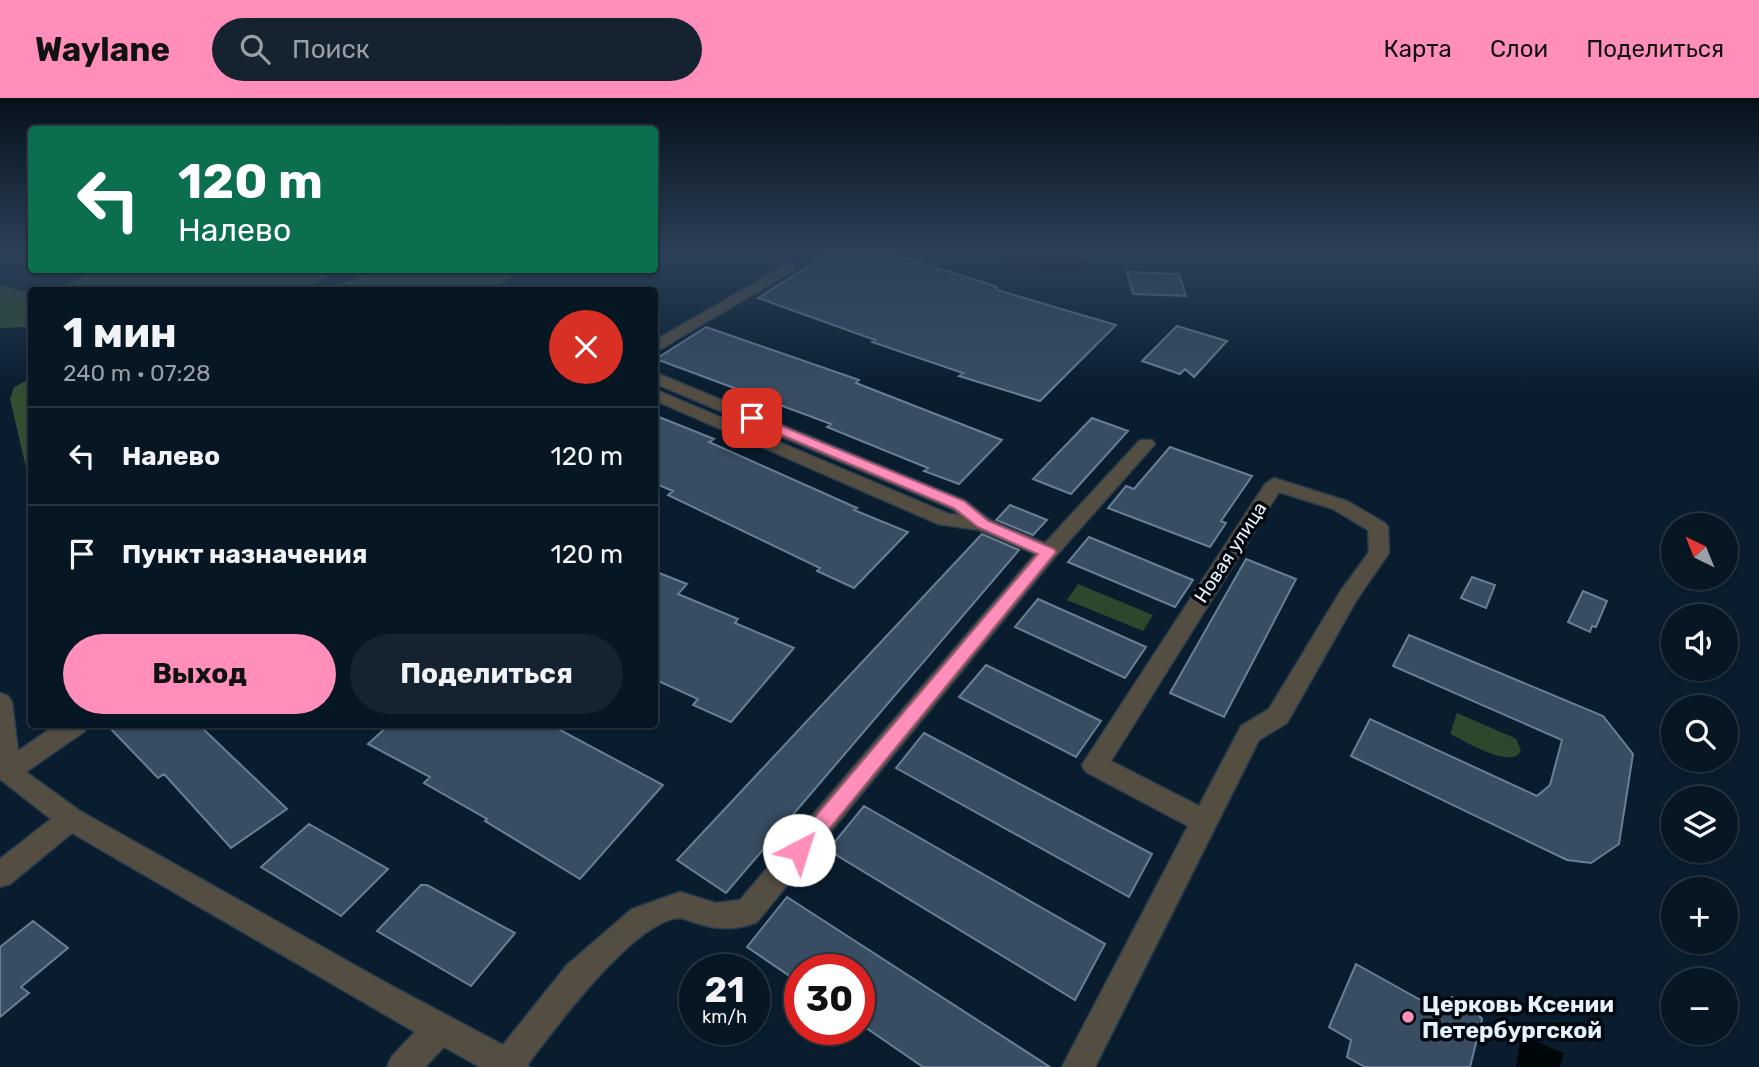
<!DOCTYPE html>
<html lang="ru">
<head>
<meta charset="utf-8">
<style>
  :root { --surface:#071623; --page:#152330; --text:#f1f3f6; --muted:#989fa6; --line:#283541; --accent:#ff8eba }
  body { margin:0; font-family:Rubik,sans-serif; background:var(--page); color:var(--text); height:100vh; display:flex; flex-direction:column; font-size:26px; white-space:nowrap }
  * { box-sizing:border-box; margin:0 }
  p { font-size:23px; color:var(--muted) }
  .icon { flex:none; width:38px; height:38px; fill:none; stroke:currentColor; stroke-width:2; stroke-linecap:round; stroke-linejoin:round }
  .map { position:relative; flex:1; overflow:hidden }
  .details { position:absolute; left:28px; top:189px; width:630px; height:441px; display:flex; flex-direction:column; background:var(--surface); border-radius:7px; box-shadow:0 2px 5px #0004,0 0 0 2px var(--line) }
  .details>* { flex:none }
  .hud { position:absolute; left:28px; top:28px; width:630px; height:147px; border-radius:7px; box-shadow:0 2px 5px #0004,0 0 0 2px var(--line); background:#0b6e4f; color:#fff; overflow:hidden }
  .needle { width:46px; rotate:317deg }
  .tools { position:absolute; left:1661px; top:415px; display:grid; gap:14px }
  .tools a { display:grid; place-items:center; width:77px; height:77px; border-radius:50%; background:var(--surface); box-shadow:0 2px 5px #0004,0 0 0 2px var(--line); font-size:35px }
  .speed { position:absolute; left:679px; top:856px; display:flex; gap:14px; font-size:35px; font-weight:700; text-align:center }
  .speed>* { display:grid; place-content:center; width:91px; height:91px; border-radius:50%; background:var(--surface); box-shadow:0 2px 5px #0004,0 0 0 2px var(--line); line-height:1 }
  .speed small { font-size:18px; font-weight:400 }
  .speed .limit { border:10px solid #d22; background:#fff; color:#111 }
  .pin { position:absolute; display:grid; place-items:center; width:60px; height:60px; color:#fff; margin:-30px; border-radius:14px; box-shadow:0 4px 10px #0006 }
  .me { position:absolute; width:77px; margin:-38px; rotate:40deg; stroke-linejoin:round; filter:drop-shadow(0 0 5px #0008) }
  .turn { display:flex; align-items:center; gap:24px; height:147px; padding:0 35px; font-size:32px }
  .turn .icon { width:91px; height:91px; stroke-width:2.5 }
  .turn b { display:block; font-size:49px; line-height:60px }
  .round { display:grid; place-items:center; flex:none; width:74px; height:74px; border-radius:37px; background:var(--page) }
  .headline { display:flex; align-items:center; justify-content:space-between; height:119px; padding:0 35px }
  h1 { font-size:42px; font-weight:700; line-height:52px }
  .button { display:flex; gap:14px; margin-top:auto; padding:14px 35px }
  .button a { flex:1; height:80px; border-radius:42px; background:var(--accent); color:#111; font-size:28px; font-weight:700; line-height:80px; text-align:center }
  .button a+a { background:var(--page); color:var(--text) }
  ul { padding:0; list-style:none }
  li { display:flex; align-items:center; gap:21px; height:98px; padding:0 35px; border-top:2px solid var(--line) }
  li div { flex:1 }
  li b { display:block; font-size:26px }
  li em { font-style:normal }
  header { display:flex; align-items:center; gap:42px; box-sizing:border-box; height:98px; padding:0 35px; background:var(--accent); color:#111 }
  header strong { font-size:33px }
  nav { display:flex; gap:38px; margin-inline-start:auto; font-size:24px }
  .search { width:490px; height:63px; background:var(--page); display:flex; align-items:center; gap:18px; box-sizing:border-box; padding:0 24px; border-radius:38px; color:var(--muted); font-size:26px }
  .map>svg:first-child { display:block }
</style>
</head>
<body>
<header>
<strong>Waylane</strong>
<div class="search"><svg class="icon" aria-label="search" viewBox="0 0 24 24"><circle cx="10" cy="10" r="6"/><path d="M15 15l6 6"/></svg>Поиск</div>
<nav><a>Карта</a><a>Слои</a><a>Поделиться</a></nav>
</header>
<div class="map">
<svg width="1759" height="969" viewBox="0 0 1759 969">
  <rect width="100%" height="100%" fill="#091d2f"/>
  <path fill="#2d462c" d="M 1078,486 L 1153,517 L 1143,533 L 1067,502 Z
    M 1457,615 L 1510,638 L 1516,641 L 1521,652 C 1513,673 1465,643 1450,636 Z"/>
  <path fill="#324d30" d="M 88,172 L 295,172 L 323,175 L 328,179 L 303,192 L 32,192 L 31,229 L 0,230 L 0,187 C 8,189 19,193 27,193 C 45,193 78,186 88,172 Z
    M 379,172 L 522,172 L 493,192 L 322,192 Z
    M 31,280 L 31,378 L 28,378 L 10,301 L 14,289 Z"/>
  <path fill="#000709" d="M 986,156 C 1009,156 1077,148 1091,167 L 1084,173 L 1043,173 Z
    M 1514,922 L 1535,943 L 1564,955 L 1560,969 L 1516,969 L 1520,945 Z"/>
  <path fill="#384d62" stroke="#687f96" stroke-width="2" d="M 827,156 L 892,156 L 989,186 L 997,189 L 997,192 L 1116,227 L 1040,303 L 959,278 L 963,275 L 872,244 L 875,242 L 758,200 Z
    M 1127,174 L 1179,176 L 1186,198 L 1133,196 Z
    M 1177,228 L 1227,243 L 1194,279 L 1185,271 L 1180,276 L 1142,263 Z
    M 706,229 L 859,282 L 856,285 L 1002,342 L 959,386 L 924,373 L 928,370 L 827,329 L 831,326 L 656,261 Z
    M 654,317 L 714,341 L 709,344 L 857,410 L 854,412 L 908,434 L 854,490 L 817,473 L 820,470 L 668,397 L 673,393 L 654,385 Z
    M 1092,320 L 1128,333 L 1071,396 L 1033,381 Z
    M 1170,349 L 1252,378 L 1221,423 L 1226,425 L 1210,449 L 1108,410 L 1126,388 L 1134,391 Z
    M 1010,407 L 1047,422 L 1033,437 L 996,422 Z
    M 982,436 L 1019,452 L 726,795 L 677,762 Z
    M 1089,439 L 1193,482 L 1175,509 L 1068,464 Z
    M 1246,461 L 1296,481 L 1224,619 L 1170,595 Z
    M 654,473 L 687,486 L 678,496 L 738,521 L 735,525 L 794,550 L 731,624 L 693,607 L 698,601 L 654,581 Z
    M 1472,479 L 1495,487 L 1486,510 L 1461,500 Z
    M 1583,493 L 1607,503 L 1596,529 L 1592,528 L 1590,534 L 1568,524 Z
    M 1038,501 L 1146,549 L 1125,580 L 1015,529 Z
    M 1409,537 L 1603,618 L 1633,656 L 1619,746 L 1591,765 L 1567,762 L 1351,658 L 1370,621 L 1537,698 L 1550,687 L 1562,642 L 1393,568 Z
    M 986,567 L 1101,623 L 1076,659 L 959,599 Z
    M 106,626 L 198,626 L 287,711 L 231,750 L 164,676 L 158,680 Z
    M 390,626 L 549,626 L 663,687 L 580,781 L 485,723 L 487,721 L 424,685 L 430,679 L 368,646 Z
    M 924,635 L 1152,756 L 1129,799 L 896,670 Z
    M 864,708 L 1105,846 L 1075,902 L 828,752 Z
    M 309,726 L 388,771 L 341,818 L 261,769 Z
    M 421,787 L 427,787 L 515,835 L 471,888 L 377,833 Z
    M 787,799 L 1050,969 L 923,969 L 859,925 L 859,872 L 800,872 L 800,885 L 747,849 Z
    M 33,823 L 68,850 L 21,889 L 29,895 L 0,919 L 0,849 Z
    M 1356,866 L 1442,914 L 1452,899 L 1471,907 L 1482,921 L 1470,969 L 1365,969 L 1347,959 L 1351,942 L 1329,929 Z"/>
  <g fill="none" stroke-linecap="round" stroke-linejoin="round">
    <g stroke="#283b4c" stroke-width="3">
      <path id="street" d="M 789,165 L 794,166 L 794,172 L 654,255 L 654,243 Z
        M 654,274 L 966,403 L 990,422 L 1045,445 L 1140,342 L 1152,342 L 1155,346 L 1055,459 L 757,824 C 738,832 719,832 700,826 C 694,825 685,820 679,820 C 634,823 555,930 528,966 L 529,969 L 480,969 L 444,949 L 425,969 L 387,969 L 392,958 L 415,934 L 72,735 L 10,786 L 0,789 L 0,761 L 51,721 L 0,681 L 0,595 L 8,598 L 12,604 L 18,653 L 57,626 L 88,626 L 85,633 L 26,674 L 80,713 L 392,888 L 503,947 L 567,867 L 632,811 L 680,794 L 716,805 L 740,802 L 1035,456 L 979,432 L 938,426 L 654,302 L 654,291 L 949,416 L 960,417 L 952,411 L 654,285 Z
        M 1274,380 L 1347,403 L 1385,425 L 1388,429 L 1389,455 L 1356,503 L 1287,625 L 1259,642 L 1095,969 L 1062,969 L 1188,728 L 1086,674 L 1082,667 L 1265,386 ZM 1279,394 L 1333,411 L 1368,432 L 1369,454 L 1340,494 L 1269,611 L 1241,628 L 1199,708 L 1111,663 Z"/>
    </g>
    <use href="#street" fill="#544e42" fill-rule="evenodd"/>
  </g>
  <linearGradient id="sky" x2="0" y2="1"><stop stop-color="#05101a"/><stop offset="0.53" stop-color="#2c4058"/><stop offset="1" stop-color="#2c4058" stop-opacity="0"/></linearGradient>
  <rect width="1759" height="292" fill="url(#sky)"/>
  <path fill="#ff8eba" stroke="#a65c79" stroke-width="2" d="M 752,316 L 964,403 L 988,423 L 1054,451 L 1056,454 L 807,758 L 799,761 L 792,758 L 789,752 L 792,746 L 1038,456 L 978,429 L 954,410 L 747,322 L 747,317 Z"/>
  <circle fill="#ff8eba" stroke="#02070e" stroke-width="2.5" cx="1408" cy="919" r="7"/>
  <g text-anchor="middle" stroke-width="7" stroke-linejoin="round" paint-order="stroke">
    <g font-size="19" fill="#e4f1fe" stroke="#02070e">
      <text transform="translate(1230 454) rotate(-57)" y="7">Новая улица</text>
    </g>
    <g font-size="23" font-weight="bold" fill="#e4f1fe" stroke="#02070e" text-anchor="start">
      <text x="1422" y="914">Церковь Ксении<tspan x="1422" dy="26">Петербургской</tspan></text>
    </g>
  </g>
</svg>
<div class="tools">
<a><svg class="needle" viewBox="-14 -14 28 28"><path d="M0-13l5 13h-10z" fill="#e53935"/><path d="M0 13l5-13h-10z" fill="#989fa6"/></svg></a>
<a><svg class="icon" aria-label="sound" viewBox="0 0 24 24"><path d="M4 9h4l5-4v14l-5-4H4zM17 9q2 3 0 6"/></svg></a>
<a><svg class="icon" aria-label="search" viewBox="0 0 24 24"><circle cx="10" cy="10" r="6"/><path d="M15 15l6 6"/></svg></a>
<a><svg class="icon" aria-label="layers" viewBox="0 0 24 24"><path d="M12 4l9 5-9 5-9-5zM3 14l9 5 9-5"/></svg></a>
<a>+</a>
<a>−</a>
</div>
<div class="speed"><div>21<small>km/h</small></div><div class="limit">30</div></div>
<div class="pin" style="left:752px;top:320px;background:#d93025"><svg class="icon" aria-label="arrive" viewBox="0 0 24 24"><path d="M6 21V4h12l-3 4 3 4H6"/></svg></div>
<svg class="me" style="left:799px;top:752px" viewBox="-20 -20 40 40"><circle r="19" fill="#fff"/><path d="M0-13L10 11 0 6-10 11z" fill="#ff8eba"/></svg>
<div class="hud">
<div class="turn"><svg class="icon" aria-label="left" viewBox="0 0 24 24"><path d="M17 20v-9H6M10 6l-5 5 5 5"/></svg><div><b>120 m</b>Налево</div></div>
</div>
<section class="details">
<div class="headline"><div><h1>1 мин</h1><p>240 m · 07:28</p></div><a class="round" style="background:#d93025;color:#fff"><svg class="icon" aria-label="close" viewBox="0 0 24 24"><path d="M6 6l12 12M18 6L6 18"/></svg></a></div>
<ul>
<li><svg class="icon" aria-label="left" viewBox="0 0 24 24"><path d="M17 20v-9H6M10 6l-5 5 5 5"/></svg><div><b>Налево</b></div><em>120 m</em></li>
<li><svg class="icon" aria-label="arrive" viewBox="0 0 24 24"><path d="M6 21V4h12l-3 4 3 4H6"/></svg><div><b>Пункт назначения</b></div><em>120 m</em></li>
</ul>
<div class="button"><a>Выход</a><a>Поделиться</a></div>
</section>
</div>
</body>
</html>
